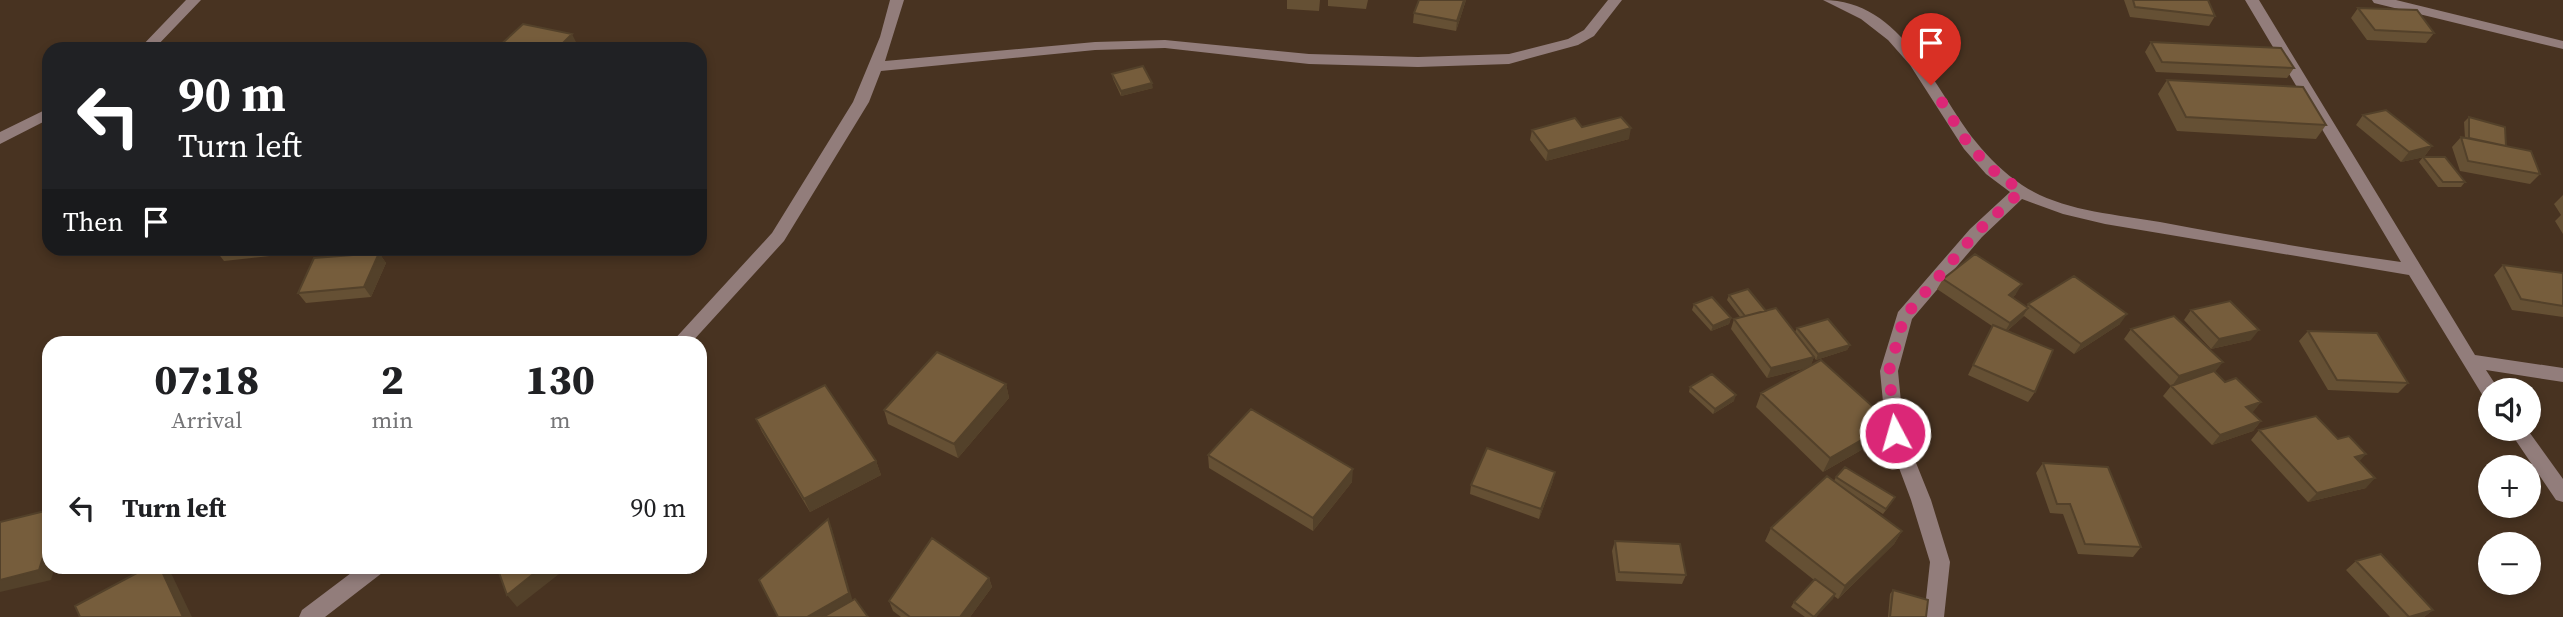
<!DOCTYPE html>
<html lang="en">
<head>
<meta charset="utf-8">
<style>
  :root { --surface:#fff; --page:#f2f2f2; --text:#202124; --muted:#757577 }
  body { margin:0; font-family:"Source Serif 4",serif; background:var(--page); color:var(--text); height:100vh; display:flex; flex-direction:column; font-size:26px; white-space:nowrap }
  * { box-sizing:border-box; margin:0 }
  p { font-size:23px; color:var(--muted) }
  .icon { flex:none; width:38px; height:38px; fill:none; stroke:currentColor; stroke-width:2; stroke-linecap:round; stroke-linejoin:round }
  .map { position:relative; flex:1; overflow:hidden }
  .details { position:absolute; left:42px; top:336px; width:665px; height:238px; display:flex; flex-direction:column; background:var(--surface); border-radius:21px; box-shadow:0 4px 10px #0003 }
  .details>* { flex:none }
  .hud { position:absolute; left:42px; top:42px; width:665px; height:214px; border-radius:21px; box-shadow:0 4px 10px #0003; background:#202124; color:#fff; overflow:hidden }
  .controls { position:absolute; left:2478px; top:378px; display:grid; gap:14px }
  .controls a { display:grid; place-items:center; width:63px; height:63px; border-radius:50%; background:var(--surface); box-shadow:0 4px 10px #0003; font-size:35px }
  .pin { position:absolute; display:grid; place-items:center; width:60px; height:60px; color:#fff; margin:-72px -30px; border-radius:50% 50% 50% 0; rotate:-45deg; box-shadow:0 0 7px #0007 }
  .pin .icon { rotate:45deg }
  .me { position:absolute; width:77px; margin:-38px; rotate:354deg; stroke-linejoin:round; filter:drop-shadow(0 0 5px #0008) }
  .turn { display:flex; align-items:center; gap:24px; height:147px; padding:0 21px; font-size:32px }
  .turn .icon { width:91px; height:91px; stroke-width:2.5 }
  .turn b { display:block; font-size:49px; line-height:60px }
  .then { display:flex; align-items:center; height:66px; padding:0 21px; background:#0003; gap:14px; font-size:26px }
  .eta { display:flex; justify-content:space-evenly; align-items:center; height:119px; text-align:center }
  .eta b { font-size:42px; font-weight:800; line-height:49px }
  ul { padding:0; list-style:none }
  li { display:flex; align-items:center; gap:21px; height:105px; padding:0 21px }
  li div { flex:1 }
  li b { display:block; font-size:26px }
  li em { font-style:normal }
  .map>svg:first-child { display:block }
</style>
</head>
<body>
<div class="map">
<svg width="2563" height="617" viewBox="0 0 2563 617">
  <rect width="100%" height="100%" fill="#483321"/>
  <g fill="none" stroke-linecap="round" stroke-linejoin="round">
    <path fill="#927d7b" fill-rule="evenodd" d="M 186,0 L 201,0 L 154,49 L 139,49 Z
      M 890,0 L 904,0 L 885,61 L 1095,42 L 1165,40 L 1309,54 L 1418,57 L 1509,54 L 1568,39 L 1584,30 L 1608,0 L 1622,0 L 1594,36 L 1578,45 L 1509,64 L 1418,67 L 1309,64 L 1165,48 L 1095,50 L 881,71 L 869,102 L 784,241 L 691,343 L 671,343 L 772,233 L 853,102 L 880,37 Z
      M 1823,0 C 1902,0 1934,89 1976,142 C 1989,158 2004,173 2022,185 C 2061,211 2114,214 2160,222 C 2240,237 2320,251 2401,262 L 2245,0 L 2259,0 L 2475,355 L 2563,368 L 2563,382 L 2486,370 L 2499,390 L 2490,390 L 2490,398 L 2483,396 L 2409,275 L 2105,224 L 2063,214 L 2022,199 L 1982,237 L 1912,319 L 1898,371 L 1904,433 L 1931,500 L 1950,562 L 1944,617 L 1924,617 L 1930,562 L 1911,500 L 1886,433 L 1880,371 L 1898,312 L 1970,229 L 2010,192 L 1986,174 L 1964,149 L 1910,65 L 1888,40 L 1861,19 Z
      M 2372,0 L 2396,0 L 2563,41 L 2563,49 L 2374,3 Z
      M 49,108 L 49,119 L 0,144 L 0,132 Z
      M 2508,429 L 2527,429 L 2563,479 L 2563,502 L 2556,500 Z
      M 359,567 L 385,567 L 382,573 L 325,617 L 299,617 L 302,610 Z"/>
  </g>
  <path fill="#655034" d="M 1287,0 L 1320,0 L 1319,11 L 1287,9 Z
    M 1328,0 L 1368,0 L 1366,9 L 1328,6 Z
    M 1466,0 L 1456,31 L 1413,23 L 1414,13 Z
    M 2124,0 L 2208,0 L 2215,16 L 2209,26 L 2130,17 Z
    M 2358,8 L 2434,33 L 2426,43 L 2367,40 L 2351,18 Z
    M 2151,42 L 2294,68 L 2287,78 L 2156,72 L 2145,52 Z
    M 1112,74 L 1153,88 L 1121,96 L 1113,79 Z
    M 2167,80 L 2326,125 L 2316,139 L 2177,131 L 2158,94 Z
    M 2363,115 L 2432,146 L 2424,157 L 2401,162 L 2356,125 Z
    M 2469,117 L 2540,174 L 2530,184 L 2460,171 L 2452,147 L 2461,137 L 2465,138 L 2464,122 Z
    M 1582,127 L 1629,139 L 1546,161 L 1530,140 L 1532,130 Z
    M 2423,157 L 2465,182 L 2461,187 L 2438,187 L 2419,162 Z
    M 2563,195 L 2563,234 L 2555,221 L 2561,215 L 2554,204 Z
    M 214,248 L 324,248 L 324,250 L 224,261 Z
    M 379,253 L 386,263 L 371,297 L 306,303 L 298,293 Z
    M 2503,265 L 2563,273 L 2563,317 L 2512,310 L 2494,275 Z
    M 1943,279 L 2016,294 L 2012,298 L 2027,307 L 2028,304 L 2120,324 L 2074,354 L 2024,316 L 2007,331 L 2035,392 L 2028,402 L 1968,375 L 1992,326 L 1937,289 Z
    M 1729,295 L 1766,311 L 1795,332 L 1797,328 L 1850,345 L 1847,350 L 1816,360 L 1814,357 L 1810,367 L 1767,378 L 1731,329 L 1734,319 L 1740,317 L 1727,300 Z
    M 1694,304 L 1731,318 L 1729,324 L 1711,331 L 1692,310 Z
    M 2191,310 L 2251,340 L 2211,349 L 2184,320 Z
    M 2131,329 L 2215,372 L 2214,372 L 2225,382 L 2261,402 L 2252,412 L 2261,421 L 2253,431 L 2212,445 L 2163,396 L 2171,386 L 2124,339 Z
    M 2308,331 L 2408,383 L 2398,393 L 2328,390 L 2299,341 Z
    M 1006,384 L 1009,398 L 958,458 L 888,424 L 884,410 Z
    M 1690,387 L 1734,401 L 1713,414 L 1689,392 Z
    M 1761,393 L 1891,423 L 1884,437 L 1823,472 L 1756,407 Z
    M 756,419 L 876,461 L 881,475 L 810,512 L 762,432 Z
    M 2259,430 L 2366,488 L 2308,502 L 2251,440 Z
    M 1208,455 L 1352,482 L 1313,531 L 1209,468 Z
    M 2043,463 L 2141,547 L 2133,557 L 2078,554 L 2063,514 L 2050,513 L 2036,473 Z
    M 1836,477 L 1892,502 L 1883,514 L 1855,496 L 1902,531 L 1894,544 L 1838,599 L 1834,596 L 1816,617 L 1805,617 L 1791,607 L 1794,602 L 1814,580 L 1765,541 L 1771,528 L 1834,481 Z
    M 1553,481 L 1539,519 L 1470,494 L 1471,485 Z
    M 1615,541 L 1686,575 L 1682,584 L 1616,581 L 1612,551 Z
    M 2356,561 L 2433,610 L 2424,617 L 2390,617 L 2346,570 Z
    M 989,578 L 992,587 L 970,617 L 901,617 L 893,611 L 889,601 Z
    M 1893,590 L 1926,617 L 1888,617 L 1890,594 Z"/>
  <path fill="#53412a" d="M 1464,0 L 1466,0 L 1456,31 L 1457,21 Z
    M 572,34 L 577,44 L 572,49 L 557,49 Z
    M 1152,83 L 1153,88 L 1121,96 L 1121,91 Z
    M 1631,128 L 1629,139 L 1546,161 L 1548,151 Z
    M 2432,146 L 2424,157 L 2401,162 L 2409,152 Z
    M 379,253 L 386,263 L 371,297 L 364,287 Z
    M 2022,284 L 2016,294 L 2003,305 L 2009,295 Z
    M 2028,308 L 2022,318 L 2004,333 L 2010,323 Z
    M 2127,314 L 2120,324 L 2074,354 L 2081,344 Z
    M 1731,318 L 1729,324 L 1711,331 L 1713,326 Z
    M 2259,330 L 2251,340 L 2211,349 L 2219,339 Z
    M 1850,345 L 1847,350 L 1816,360 L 1818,354 Z
    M 1814,357 L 1810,367 L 1767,378 L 1771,368 Z
    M 2223,362 L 2215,372 L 2172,386 L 2179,376 Z
    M 1006,384 L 1009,398 L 958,458 L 954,444 Z
    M 1736,395 L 1734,401 L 1713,414 L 1715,409 Z
    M 2261,402 L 2253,412 L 2238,417 L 2246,407 Z
    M 2261,421 L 2253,431 L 2212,445 L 2220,435 Z
    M 1891,423 L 1884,437 L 1823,472 L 1830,458 Z
    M 2366,454 L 2357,464 L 2355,457 Z
    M 876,461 L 881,475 L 810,512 L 804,499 Z
    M 1353,469 L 1352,482 L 1313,531 L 1313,518 Z
    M 1555,472 L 1553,481 L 1539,519 L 1541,509 Z
    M 2375,478 L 2366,488 L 2308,502 L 2317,493 Z
    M 828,519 L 832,529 L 853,602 L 827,617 L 807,617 Z
    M 1902,531 L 1894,544 L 1838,599 L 1845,586 Z
    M 49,538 L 49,567 L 55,567 L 51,580 L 0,592 L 0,580 Z
    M 160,567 L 164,567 L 172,575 L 192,617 L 183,617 Z
    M 542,567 L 568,567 L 517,607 L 507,595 Z
    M 989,578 L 992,587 L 970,617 L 960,617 Z
    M 1835,594 L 1833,599 L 1816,617 L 1814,617 Z
    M 2433,610 L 2424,617 L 2410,617 Z"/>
  <path fill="#765d3c" stroke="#53412a" stroke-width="2" d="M 1419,0 L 1464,0 L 1457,21 L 1414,13 Z
    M 2133,0 L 2208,0 L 2215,16 L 2135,7 Z
    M 2358,8 L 2417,10 L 2434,33 L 2375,30 Z
    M 523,24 L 572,34 L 557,49 L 496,49 Z
    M 2151,42 L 2281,48 L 2294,68 L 2162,62 Z
    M 1143,66 L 1152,83 L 1121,91 L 1112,74 Z
    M 2167,80 L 2303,87 L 2326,125 L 2186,117 Z
    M 2386,110 L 2432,146 L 2409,152 L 2363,115 Z
    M 1621,117 L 1631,128 L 1548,151 L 1532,130 L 1575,118 L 1582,127 Z
    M 2469,117 L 2505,127 L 2506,146 L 2469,138 Z
    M 2461,137 L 2531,151 L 2540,174 L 2468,161 Z
    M 2423,157 L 2445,157 L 2465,182 L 2443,182 Z
    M 379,253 L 364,287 L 298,293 L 314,258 Z
    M 1975,254 L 2022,284 L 2009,295 L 2028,308 L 2010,323 L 1943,279 Z
    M 2503,265 L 2563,273 L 2563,306 L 2521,299 Z
    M 2074,276 L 2127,314 L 2081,344 L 2028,304 Z
    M 1748,289 L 1766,311 L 1745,316 L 1729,295 Z
    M 1712,297 L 1731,318 L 1713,326 L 1694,304 Z
    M 2230,301 L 2259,330 L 2219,339 L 2191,310 Z
    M 1776,308 L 1814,357 L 1771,368 L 1734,319 Z
    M 2174,316 L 2223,362 L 2179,376 L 2131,329 Z
    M 1828,319 L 1850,345 L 1818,354 L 1797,328 Z
    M 1993,325 L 2053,350 L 2035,392 L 1973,365 Z
    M 2308,331 L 2377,333 L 2408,383 L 2337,380 Z
    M 937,352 L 1006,384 L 954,444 L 884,410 Z
    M 1821,360 L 1891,423 L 1830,458 L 1761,393 Z
    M 2214,371 L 2225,382 L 2236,378 L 2261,402 L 2246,407 L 2261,421 L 2220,435 L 2171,386 Z
    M 1712,374 L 1736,395 L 1715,409 L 1690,387 Z
    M 825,385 L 876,461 L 804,499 L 756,419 Z
    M 1251,409 L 1353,469 L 1313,518 L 1208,455 Z
    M 2316,416 L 2338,439 L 2349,436 L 2366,454 L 2355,457 L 2375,478 L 2317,493 L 2259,430 Z
    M 1487,448 L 1555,472 L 1541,509 L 1471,485 Z
    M 2043,463 L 2108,467 L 2141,547 L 2085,544 L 2070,504 L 2057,504 Z
    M 1845,467 L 1895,497 L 1886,509 L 1836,477 Z
    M 1827,476 L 1902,531 L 1845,586 L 1771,528 Z
    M 49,510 L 49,538 L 39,570 L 0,580 L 0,522 Z
    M 828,519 L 849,593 L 807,617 L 778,617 L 759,580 Z
    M 932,538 L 989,578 L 960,617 L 910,617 L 889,601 Z
    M 1615,541 L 1680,544 L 1686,575 L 1619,572 Z
    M 2381,554 L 2433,610 L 2409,617 L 2356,561 Z
    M 148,567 L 160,567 L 183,617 L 80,617 L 75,606 Z
    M 497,567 L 542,567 L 507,595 Z
    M 1815,579 L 1835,594 L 1814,617 L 1794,602 Z
    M 1893,590 L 1928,600 L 1926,617 L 1890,617 Z
    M 855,599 L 868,617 L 823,617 Z"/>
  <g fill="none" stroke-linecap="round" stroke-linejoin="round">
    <path stroke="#db2777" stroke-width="12" stroke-dasharray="0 21.6" d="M 1895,433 L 1889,371 L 1904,317 L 1976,233 L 2021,191 L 1989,167 L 1967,142 L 1931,85"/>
  </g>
</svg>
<div class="controls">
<a><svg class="icon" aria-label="sound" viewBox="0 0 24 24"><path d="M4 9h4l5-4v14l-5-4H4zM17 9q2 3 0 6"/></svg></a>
<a>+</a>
<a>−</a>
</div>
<div class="pin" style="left:1931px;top:85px;background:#d93025"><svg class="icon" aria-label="arrive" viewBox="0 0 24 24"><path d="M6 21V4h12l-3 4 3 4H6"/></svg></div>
<svg class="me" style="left:1895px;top:433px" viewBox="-20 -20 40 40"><circle r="17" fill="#db2777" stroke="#fff" stroke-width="3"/><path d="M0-11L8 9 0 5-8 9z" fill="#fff"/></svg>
<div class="hud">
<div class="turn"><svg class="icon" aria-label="left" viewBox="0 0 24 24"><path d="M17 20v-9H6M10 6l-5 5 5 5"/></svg><div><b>90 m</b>Turn left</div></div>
<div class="then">Then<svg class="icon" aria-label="arrive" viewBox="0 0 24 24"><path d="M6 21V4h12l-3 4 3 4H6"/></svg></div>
</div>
<section class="details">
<div class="eta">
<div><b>07:18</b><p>Arrival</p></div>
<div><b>2</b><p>min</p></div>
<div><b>130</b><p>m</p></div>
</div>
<ul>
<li><svg class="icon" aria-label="left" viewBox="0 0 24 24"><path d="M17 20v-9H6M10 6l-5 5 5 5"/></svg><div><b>Turn left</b></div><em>90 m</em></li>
</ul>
</section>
</div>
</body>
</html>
